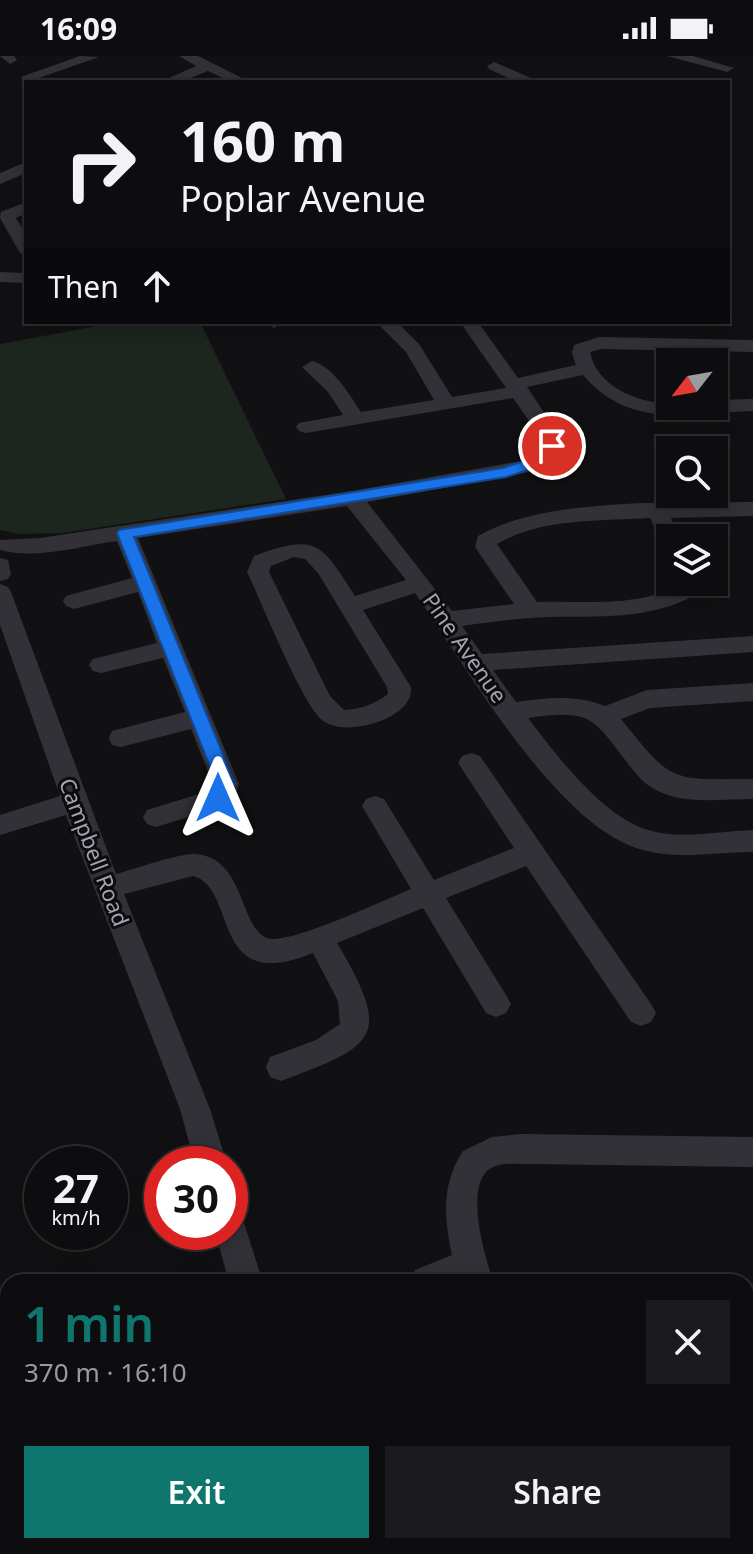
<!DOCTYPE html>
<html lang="en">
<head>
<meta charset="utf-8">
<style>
  :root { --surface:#0d0c0e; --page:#1b1a1c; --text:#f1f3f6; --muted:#9a9b9e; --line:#2d2c2e; --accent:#0f766e }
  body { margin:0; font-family:"Noto Sans",sans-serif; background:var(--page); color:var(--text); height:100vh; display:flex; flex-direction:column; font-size:30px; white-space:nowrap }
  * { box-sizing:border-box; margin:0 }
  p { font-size:26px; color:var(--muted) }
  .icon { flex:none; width:44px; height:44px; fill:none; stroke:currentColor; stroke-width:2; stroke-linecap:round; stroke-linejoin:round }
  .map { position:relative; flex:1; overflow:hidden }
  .sheet { position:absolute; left:0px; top:1218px; width:754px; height:280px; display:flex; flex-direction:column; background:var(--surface); border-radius:24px 24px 0 0; box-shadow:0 4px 20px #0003,0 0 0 2px var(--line) }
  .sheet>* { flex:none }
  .banner { position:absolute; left:24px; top:24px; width:706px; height:244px; border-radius:0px; box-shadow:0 4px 20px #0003,0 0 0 2px var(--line); background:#0d0c0e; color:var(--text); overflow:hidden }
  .needle { width:52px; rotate:239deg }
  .buttons { position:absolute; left:656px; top:292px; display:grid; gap:16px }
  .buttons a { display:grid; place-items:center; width:72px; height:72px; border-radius:0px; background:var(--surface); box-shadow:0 4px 20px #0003,0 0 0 2px var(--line); font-size:40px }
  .speed { position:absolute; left:24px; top:1090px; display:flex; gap:16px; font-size:40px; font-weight:700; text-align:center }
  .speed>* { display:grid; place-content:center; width:104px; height:104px; border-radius:50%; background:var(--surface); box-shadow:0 4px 20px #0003,0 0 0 2px var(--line); line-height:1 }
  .speed small { font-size:20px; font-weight:400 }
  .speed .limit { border:12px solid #d22; background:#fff; color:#111 }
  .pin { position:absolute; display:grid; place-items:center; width:68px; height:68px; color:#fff; margin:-34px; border:4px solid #fff; border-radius:50%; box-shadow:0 2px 8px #0007 }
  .me { position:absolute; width:88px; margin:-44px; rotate:0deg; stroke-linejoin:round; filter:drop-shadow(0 0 6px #0008) }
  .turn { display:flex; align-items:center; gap:28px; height:168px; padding:0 24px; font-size:36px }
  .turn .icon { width:104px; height:104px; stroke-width:2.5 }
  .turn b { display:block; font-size:56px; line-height:68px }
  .then { display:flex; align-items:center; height:76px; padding:0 24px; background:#0003; gap:16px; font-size:30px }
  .round { display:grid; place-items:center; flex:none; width:84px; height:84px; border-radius:0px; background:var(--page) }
  .head { display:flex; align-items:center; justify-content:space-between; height:136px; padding:0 24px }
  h1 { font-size:48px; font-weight:600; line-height:60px; color:var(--accent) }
  .primary-button { display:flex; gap:16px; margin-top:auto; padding:16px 24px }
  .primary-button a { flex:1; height:92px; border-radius:0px; background:var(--accent); color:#fff; font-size:32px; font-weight:600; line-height:92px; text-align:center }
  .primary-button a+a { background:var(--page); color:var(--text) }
  .status { display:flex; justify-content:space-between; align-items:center; height:56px; padding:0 40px; background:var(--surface); direction:ltr }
  .status svg { height:22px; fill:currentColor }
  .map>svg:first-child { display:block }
</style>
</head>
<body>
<div class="status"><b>16:09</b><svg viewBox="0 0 49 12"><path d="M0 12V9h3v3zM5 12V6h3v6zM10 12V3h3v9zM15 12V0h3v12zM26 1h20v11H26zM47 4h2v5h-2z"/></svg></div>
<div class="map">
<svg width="753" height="1498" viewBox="0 0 753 1498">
  <rect width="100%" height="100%" fill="#111012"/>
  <path fill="#1d251f" d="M 119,266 L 200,266 L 286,443 L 63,477 L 20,478 L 0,474 L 0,288 Z"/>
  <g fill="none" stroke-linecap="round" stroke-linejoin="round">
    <path fill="#313137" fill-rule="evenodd" d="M 0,0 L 14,0 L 17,4 L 10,8 Z
      M 80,0 L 99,1 L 33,24 L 23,24 L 21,21 Z
      M 179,0 L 198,0 L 250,26 L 231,26 L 208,15 L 180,26 L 160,26 L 196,10 Z
      M 667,0 L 693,0 L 734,12 L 727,16 Z
      M 494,6 L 533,23 L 535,26 L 516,26 L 489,13 L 487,10 Z
      M 26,106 L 26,117 L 0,128 L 0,117 Z
      M 26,146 L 26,157 L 16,162 L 26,178 L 26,198 L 20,197 L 0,162 L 1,156 Z
      M 0,216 L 26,217 L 26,227 L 0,226 Z
      M 264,266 L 283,266 L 274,272 Z
      M 376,266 L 397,266 L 419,288 L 452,341 L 506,332 L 460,266 L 478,266 L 518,322 L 576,309 L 572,297 L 574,289 L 599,281 L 753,284 L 753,296 L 601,293 L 590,296 C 596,330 639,348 670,347 L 670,350 L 714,350 L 714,344 L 753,343 L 753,355 C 688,357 630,374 583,319 L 527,331 L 561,382 L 561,395 L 540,414 L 367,446 L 452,555 L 514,548 L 475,491 L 478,480 C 544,441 676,447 753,446 L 753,460 L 671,462 L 680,482 L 670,482 L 670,490 L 662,488 L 650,462 C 601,465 540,462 497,488 L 537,546 C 581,544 634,552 674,531 L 674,526 L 696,526 L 693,540 C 649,564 597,560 548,561 C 519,562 490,566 462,570 L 482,598 L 753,580 L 753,596 L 493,614 L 516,646 C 547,642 575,638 605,650 L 647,634 L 753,627 L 753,645 L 650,652 L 621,663 C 674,729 670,723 753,723 L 753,743 C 723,743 683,749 656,734 C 644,728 637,719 629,709 C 592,661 592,653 528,662 C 557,700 602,760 648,774 C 680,784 721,775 753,774 L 753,796 C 717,796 678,804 643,794 C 557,772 464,607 415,537 L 363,554 L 411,631 C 415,663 344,683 322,664 C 301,646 262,547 247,516 L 254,500 C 317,477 321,487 355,540 L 406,524 L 347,450 L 138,482 L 239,728 L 235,741 L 227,749 L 156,771 L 147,768 L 143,761 L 147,754 L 209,735 L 213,728 L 191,673 L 121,691 L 112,689 L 109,682 L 112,675 L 185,656 L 163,602 L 101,617 L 93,615 L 89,609 L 93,603 L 157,587 L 138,536 L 74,553 L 66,550 L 63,545 L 66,540 L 132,522 L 117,485 C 81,490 36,504 0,494 L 0,484 L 40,482 L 352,435 L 527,404 L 541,393 L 541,382 L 513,342 L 306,377 L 299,375 L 296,371 L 299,367 L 343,359 L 328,336 L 302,311 L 312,305 C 334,311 349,338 361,356 L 434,344 L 406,296 ZM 294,501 L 305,503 L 318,517 L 387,631 L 388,638 C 375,648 361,653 344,654 L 330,640 L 269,516 L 271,510 Z
      M 0,502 L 8,504 L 11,518 L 8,523 L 0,525 Z
      M 0,528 L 8,531 L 11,536 L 116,818 C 135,813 176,798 194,798 C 248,800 239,881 272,883 C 299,884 382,845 411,833 L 362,750 L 366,743 L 375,740 L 384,743 L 434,824 L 514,792 L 458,707 L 462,700 L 471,697 L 480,700 L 651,948 L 656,957 L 651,966 L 641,970 L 631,966 L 526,810 L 446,842 L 506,939 L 511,948 L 506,957 L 496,961 L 486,957 L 423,852 L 337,887 C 394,982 375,990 281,1025 L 270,1021 L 266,1011 L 270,1001 L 316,984 L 340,968 L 338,945 L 313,897 C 208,940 239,832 193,820 L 124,838 L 210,1053 L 227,1108 L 195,1108 L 180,1053 L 66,759 L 0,779 L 0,759 L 60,740 L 0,569 Z
      M 521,1078 L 753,1081 L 753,1111 L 528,1108 C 516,1108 501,1106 491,1112 C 463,1128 485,1203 494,1226 L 410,1226 L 415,1214 L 452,1199 C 444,1163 441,1128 463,1095 L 492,1081 Z
      M 230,1156 L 242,1161 L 263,1226 L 229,1226 L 215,1176 L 230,1176 Z
      M 753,1251 L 753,1285 L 746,1288 L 746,1254 Z
      M 100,1490 L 160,1490 L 156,1498 L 104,1498 Z
      M 229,1490 L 267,1490 L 269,1498 L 231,1498 Z
      M 305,1490 L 343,1490 L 345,1498 L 307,1498 Z"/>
  </g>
  <path fill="#1a73e8" stroke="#114b97" stroke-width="2" d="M 552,385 L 559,390 L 547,408 L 506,421 L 134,481 L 235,728 L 233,739 L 224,747 L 212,747 L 209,742 L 217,728 L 117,477 L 119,474 L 503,412 L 536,401 L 547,387 Z"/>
  <g text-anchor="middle" stroke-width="6" stroke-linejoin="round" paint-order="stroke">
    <g font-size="22" fill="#a1a3b4" stroke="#0c0c0d">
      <text transform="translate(465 592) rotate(55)" y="8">Pine Avenue</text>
      <text transform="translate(94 796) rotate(69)" y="8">Campbell Road</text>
    </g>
  </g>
</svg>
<div class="buttons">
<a><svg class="needle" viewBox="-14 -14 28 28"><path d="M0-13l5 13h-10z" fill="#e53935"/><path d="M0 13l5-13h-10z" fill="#9a9b9e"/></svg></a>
<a><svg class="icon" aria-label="search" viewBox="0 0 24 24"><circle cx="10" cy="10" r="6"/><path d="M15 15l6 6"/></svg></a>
<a><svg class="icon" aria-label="layers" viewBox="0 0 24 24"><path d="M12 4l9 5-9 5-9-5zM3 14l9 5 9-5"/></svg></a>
</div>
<div class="speed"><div>27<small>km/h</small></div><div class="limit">30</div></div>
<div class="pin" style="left:552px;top:390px;background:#d93025"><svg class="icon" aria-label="arrive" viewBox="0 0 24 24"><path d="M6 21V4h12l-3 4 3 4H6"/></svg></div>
<svg class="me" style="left:218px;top:742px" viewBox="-20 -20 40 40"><path d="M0-17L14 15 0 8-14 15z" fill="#1a73e8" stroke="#fff" stroke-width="4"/></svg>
<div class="banner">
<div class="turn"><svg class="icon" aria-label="right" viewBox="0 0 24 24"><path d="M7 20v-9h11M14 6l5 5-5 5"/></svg><div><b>160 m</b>Poplar Avenue</div></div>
<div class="then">Then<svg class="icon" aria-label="ahead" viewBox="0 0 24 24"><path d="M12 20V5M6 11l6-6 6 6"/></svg></div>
</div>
<section class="sheet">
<div class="head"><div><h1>1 min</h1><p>370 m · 16:10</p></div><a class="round"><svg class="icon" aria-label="close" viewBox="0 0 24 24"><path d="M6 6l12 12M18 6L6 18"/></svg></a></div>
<div class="primary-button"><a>Exit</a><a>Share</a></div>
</section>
</div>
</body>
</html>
